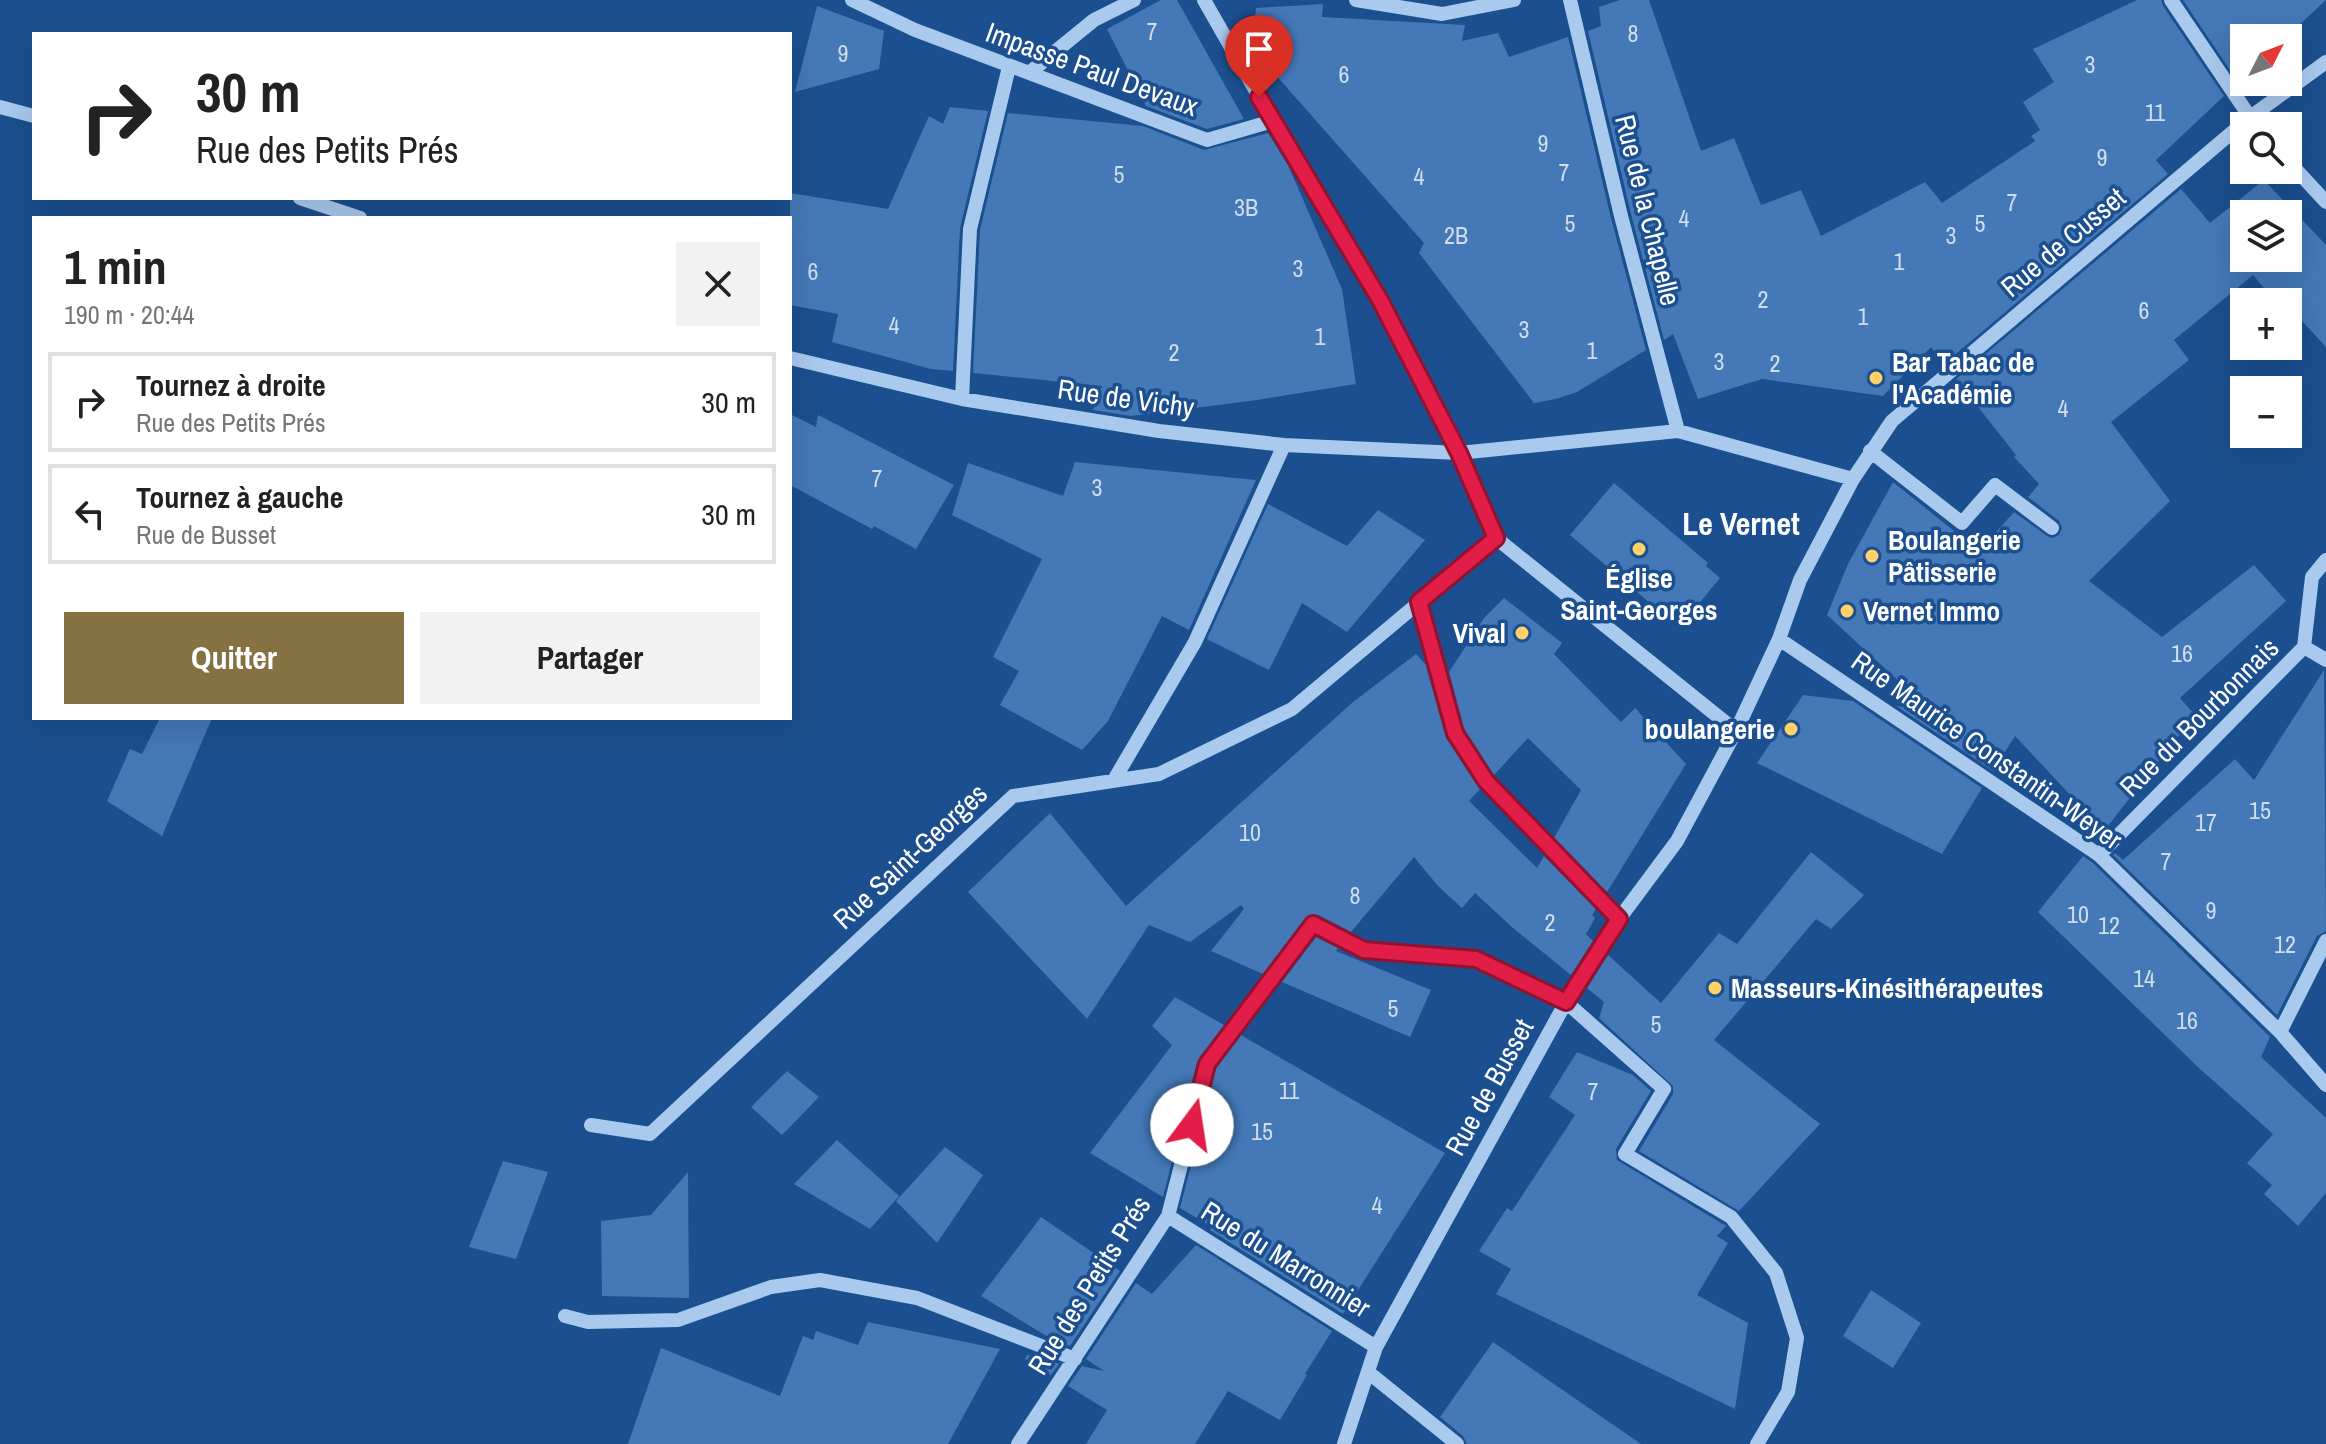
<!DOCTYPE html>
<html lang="fr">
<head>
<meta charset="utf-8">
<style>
  :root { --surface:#fff; --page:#f2f2f2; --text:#222; --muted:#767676; --line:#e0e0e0; --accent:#857141 }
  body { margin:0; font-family:"Archivo Narrow",sans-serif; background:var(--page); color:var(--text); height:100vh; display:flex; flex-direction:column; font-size:30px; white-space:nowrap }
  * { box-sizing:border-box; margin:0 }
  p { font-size:26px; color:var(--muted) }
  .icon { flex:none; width:44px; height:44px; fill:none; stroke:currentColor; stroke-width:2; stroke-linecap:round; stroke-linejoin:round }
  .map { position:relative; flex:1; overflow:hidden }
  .details { position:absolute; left:32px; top:216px; width:760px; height:504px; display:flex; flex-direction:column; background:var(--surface); border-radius:0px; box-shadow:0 8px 32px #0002 }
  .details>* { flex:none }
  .hud { position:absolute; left:32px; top:32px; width:760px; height:168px; border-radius:0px; box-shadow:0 8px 32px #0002; background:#fff; color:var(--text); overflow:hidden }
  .needle { width:52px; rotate:48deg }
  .buttons { position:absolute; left:2230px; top:24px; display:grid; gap:16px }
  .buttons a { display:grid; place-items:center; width:72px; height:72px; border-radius:0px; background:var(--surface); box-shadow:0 8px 32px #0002; font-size:40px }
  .pin { position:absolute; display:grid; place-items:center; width:68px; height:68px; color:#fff; margin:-82px -34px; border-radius:50% 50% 50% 0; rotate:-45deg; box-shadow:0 0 8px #0007 }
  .pin .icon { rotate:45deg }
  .me { position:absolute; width:88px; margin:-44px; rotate:14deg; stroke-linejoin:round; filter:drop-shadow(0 0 6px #0008) }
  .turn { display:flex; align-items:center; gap:28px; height:168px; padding:0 32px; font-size:36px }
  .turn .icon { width:104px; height:104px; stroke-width:2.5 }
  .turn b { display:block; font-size:56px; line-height:68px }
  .round { display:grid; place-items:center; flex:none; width:84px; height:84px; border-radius:0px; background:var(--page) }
  .summary { display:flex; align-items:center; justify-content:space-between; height:136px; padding:0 32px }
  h1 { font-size:48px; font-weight:700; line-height:60px }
  .action { display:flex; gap:16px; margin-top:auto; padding:16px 32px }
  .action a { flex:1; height:92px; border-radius:0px; background:var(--accent); color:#fff; font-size:32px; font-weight:700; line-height:92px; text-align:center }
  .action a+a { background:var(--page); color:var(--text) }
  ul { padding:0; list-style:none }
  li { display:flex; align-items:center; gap:24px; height:100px; margin:0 16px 12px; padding:0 16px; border:4px solid var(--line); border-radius:0px }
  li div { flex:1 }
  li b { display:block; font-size:30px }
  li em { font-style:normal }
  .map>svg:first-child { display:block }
</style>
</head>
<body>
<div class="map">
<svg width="2326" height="1444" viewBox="0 0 2326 1444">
  <rect width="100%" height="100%" fill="#1b4f8f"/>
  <path fill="#4478b7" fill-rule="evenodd" d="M 1161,0 L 1177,0 L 1244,119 L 1207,129 L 1146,106 L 1107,29 Z
    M 1620,0 L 1649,0 L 1701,151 L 1734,138 L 1761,205 L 1801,190 L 1821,236 L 1925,182 L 1942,203 L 2035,141 L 2031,136 L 2040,130 L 2023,102 L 2054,82 L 2033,49 L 2137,0 L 2161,0 L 2163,6 L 2224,96 L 2156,160 L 2168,174 L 1944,364 L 1931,347 L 1883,396 L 1762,379 L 1698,399 L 1673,334 L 1664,340 L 1631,214 L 1588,31 L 1601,26 L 1599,7 Z
    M 2183,0 L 2326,0 L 2285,38 L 2244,38 L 2244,77 L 2238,82 Z
    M 1323,4 L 1322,17 L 1465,25 L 1462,41 L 1498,33 L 1509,57 L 1568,37 L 1611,218 L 1646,350 L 1577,392 L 1556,399 L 1534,403 L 1419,253 L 1424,243 L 1252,48 L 1256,8 Z
    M 817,6 L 884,31 L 879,69 L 795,92 Z
    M 950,107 L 988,111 L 960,228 L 953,371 L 931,369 L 832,342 L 838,314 L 790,305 L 790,193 L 888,209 L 929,116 L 943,124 Z
    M 1008,113 L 1143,126 L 1204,150 L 1268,133 L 1288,165 L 1342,289 L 1356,384 L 1250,401 L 1131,416 L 1093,410 L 1102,386 L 973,373 L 980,230 Z
    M 2264,180 L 2326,245 L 2326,347 L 2288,306 L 2288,302 L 2285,302 L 2279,296 L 2274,300 L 2253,275 L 2174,340 L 2189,360 L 2111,422 L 2170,501 L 2089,581 L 2162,637 L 2254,565 L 2286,601 L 2180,698 L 2195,715 L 2104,831 L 2015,736 L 1993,771 L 1896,706 L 1930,710 L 1827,615 L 1848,564 L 1893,482 L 1979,551 L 2014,512 L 2047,536 L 2052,538 L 2059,535 L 2062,528 L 2059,521 L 2028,497 L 2039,484 L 2014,457 L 2016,455 L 1956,379 L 2181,189 L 2210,223 ZM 2244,214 L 2288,214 L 2288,258 L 2244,258 Z
    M 790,414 L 816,427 L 818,415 L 954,485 L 916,549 L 874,526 L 872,529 L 790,485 Z
    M 1075,462 L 1256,480 L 1189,630 L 1162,616 L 1108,721 L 1082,750 L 1000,705 L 1019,671 L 993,657 L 1042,559 L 952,515 L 968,463 L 1063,496 Z
    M 1614,483 L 1708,563 L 1706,566 L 1720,578 L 1682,624 L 1667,611 L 1664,615 L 1570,535 Z
    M 1268,504 L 1347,546 L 1378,510 L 1425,540 L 1347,632 L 1302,603 L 1269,670 L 1207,639 Z
    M 1504,598 L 1562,643 L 1554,654 L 1621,722 L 1635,708 L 1686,764 L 1607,892 L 1554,838 L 1581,790 L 1528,738 L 1494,775 L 1464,729 L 1449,672 L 1484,618 Z
    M 1416,654 L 1426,665 L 1446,738 L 1480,789 L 1469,801 L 1537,868 L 1544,856 L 1596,909 L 1592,915 L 1595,918 L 1586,934 L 1593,941 L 1571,975 L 1513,928 L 1475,893 L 1462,908 L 1438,886 L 1414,857 L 1351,932 L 1318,915 L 1309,915 L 1263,974 L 1211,951 L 1244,909 L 1241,905 L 1190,942 L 1149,925 L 1087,1019 L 968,892 L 1050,813 L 1126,906 L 1353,702 Z
    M 2324,670 L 2326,931 L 2317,936 L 2277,1015 L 2113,855 L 2115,853 L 2123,860 L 2235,759 L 2254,780 Z
    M 1803,695 L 1853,701 L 1982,788 L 1942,854 L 1757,763 Z
    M 160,718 L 212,718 L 162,836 L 107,801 L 130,749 L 142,754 Z
    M 1811,852 L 1864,895 L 1831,929 L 1816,919 L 1714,1040 L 1820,1124 L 1739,1211 L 1639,1151 L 1673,1094 L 1673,1086 L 1599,1018 L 1604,1002 L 1587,988 L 1608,955 L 1661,1003 L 1719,933 L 1737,944 Z
    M 2083,856 L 2093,863 L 2270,1037 L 2261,1057 L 2326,1118 L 2326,1193 L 2298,1226 L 2264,1194 L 2272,1185 L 2247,1163 L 2273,1134 L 2199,1068 L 2038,912 Z
    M 1316,937 L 1338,948 L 1336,951 L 1431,990 L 1410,1037 L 1282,982 Z
    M 1175,997 L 1224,1025 L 1197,1062 L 1163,1197 L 1090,1153 L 1172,1045 L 1152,1026 Z
    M 1241,1035 L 1445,1153 L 1343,1314 L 1210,1230 L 1212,1227 L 1180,1208 L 1216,1068 Z
    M 1577,1052 L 1633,1075 L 1651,1091 L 1616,1149 L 1617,1160 L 1726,1226 L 1717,1236 L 1728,1243 L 1697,1295 L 1748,1323 L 1735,1409 L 1496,1294 L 1511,1269 L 1479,1251 L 1507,1208 L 1512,1211 L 1575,1115 L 1549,1097 Z
    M 787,1071 L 819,1097 L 782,1135 L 751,1107 Z
    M 837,1140 L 899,1196 L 870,1229 L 794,1184 Z
    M 945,1147 L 983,1175 L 937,1243 L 896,1201 Z
    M 503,1161 L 548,1172 L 516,1259 L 469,1247 Z
    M 688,1172 L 689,1298 L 602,1296 L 601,1221 L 651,1215 Z
    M 1041,1217 L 1120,1271 L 1070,1346 L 1053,1340 L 981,1296 Z
    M 1196,1245 L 1332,1331 L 1305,1374 L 1307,1375 L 1280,1420 L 1228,1391 L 1195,1444 L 1086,1444 L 1107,1410 L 1068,1386 L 1082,1366 L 1104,1371 L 1086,1359 L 1136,1283 L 1152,1294 Z
    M 1871,1290 L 1921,1323 L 1893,1368 L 1843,1336 Z
    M 868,1322 L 1000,1349 L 948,1444 L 628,1444 L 661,1348 L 780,1396 L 803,1336 L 813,1340 L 816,1331 L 858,1345 Z
    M 1493,1342 L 1641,1444 L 1467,1444 L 1463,1436 L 1440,1417 Z
    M 1027,1355 L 1046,1359 L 1059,1364 L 1051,1375 L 1025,1359 Z"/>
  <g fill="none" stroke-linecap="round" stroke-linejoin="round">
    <path stroke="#a9c9ee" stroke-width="14" d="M 852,0 L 915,30 L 1207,140 L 1273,121
      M 1204,0 L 1273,121 L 1380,300 L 1459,453 L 1496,538 L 1736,731
      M 1356,0 L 1442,14 L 1514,0
      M 1570,0 L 1621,216 L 1678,431
      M 2171,0 L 2256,126
      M 1029,73 L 1094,20 L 1134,0
      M 0,107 L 34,116
      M 2288,161 L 2326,202
      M 300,198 L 360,218
      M 790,358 L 962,399 L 1159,431 L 1284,445 L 1459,453 L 1678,431 L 1853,479
      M 962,399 L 970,229 L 1009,67
      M 1870,451 L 1962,523 L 1995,485 L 2052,528
      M 1419,602 L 1455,733 L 1486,781 L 1619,919
      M 1779,639 L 2099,855 L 2280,1032 L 2326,1085
      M 2304,647 L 2326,660
      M 1114,780 L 1195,642 L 1284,445
      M 2099,855 L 2304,647 L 2312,577 L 2326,560
      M 2280,1032 L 2326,941
      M 591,1125 L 650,1134 L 1013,796 L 1159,774 L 1292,709 L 1496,538
      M 1168,1216 L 1376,1347
      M 565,1316 L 588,1322 L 678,1320 L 771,1287 L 820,1280 L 917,1298 L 1075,1359
      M 1368,1372 L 1457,1444
      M 1018,1444 L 1168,1216 L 1207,1064 L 1313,924 L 1364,950 L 1476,959 L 1566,1002 L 1664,1089 L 1625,1154 L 1731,1217 L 1776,1273 L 1797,1338 L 1788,1392 L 1757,1444
      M 1344,1444 L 1376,1347 L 1566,1002 L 1619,919 L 1677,841 L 1736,731 L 1779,639 L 1800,580 L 1853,479 L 1892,421 L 2249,118 L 2326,62"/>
  </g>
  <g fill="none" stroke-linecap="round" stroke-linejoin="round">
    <g stroke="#92132f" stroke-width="20">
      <path id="route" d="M 1192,1125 L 1207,1064 L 1313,924 L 1364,950 L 1476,959 L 1566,1002 L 1619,919 L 1486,781 L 1455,733 L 1419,602 L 1496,538 L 1459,453 L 1380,300 L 1259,97"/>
    </g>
    <use href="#route" stroke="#e11d48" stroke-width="14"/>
  </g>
  <g fill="#ffd166" stroke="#1b4f8f" stroke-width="3">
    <circle cx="1876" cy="378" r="8"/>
    <circle cx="1639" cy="549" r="8"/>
    <circle cx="1872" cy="556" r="8"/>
    <circle cx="1847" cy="611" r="8"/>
    <circle cx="1522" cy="633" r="8"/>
    <circle cx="1791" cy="729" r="8"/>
    <circle cx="1715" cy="988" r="8"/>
  </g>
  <g text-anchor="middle" stroke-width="7" stroke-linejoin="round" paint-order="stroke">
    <g font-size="24" fill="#d0dded">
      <text x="1152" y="40">7</text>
      <text x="1633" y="42">8</text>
      <text x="843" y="62">9</text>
      <text x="2090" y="73">3</text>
      <text x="1344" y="83">6</text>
      <text x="2155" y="121">11</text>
      <text x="1543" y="152">9</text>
      <text x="2102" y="166">9</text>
      <text x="1564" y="181">7</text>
      <text x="1119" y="183">5</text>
      <text x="1419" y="185">4</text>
      <text x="2012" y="211">7</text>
      <text x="1246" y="216">3B</text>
      <text x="1684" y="227">4</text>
      <text x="1570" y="232">5</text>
      <text x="1980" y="232">5</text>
      <text x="1456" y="244">2B</text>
      <text x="1951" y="244">3</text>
      <text x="1899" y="270">1</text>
      <text x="1298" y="277">3</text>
      <text x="813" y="280">6</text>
      <text x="1763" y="308">2</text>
      <text x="2144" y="319">6</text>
      <text x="1863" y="325">1</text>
      <text x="894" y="334">4</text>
      <text x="1524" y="338">3</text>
      <text x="1320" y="345">1</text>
      <text x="1592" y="359">1</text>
      <text x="1174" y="361">2</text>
      <text x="1719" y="370">3</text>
      <text x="1775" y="372">2</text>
      <text x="2063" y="417">4</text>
      <text x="877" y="487">7</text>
      <text x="1097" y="496">3</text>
      <text x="2182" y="662">16</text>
      <text x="2260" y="819">15</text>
      <text x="2206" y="831">17</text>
      <text x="1250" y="841">10</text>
      <text x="2166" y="870">7</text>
      <text x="1355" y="904">8</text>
      <text x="2211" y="919">9</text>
      <text x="2078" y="923">10</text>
      <text x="1550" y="931">2</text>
      <text x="2109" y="934">12</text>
      <text x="2285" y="953">12</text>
      <text x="2144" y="987">14</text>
      <text x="1393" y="1017">5</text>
      <text x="2187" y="1029">16</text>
      <text x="1656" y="1033">5</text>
      <text x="1289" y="1099">11</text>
      <text x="1593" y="1100">7</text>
      <text x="1262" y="1140">15</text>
      <text x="1377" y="1214">4</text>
    </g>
    <g font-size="28" fill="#fff" stroke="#1b4f8f">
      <text transform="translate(1092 69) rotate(20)" y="10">Impasse Paul Devaux</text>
      <text transform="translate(1648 210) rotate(76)" y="10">Rue de la Chapelle</text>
      <text transform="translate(2063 242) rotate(-40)" y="10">Rue de Cusset</text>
      <text transform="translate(1126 398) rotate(8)" y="10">Rue de Vichy</text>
      <text transform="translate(2199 717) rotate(-45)" y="10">Rue du Bourbonnais</text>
      <text transform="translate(1987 750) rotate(35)" y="10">Rue Maurice Constantin-Weyer</text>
      <text transform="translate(910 856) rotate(-43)" y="10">Rue Saint-Georges</text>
      <text transform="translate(1489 1087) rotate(-61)" y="10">Rue de Busset</text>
      <text transform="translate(1286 1259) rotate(32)" y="10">Rue du Marronnier</text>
      <text transform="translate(1089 1285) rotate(-58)" y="10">Rue des Petits Prés</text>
    </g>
    <g font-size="28" font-weight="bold" fill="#fff" stroke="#1b4f8f" text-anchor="start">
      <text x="1892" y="372">Bar Tabac de<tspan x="1892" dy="32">l'Académie</tspan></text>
      <text x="1888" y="550">Boulangerie<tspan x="1888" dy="32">Pâtisserie</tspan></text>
      <text x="1639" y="588" text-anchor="middle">Église<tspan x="1639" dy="32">Saint-Georges</tspan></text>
      <text x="1863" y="621">Vernet Immo</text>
      <text x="1506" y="643" text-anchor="end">Vival</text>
      <text x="1775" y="739" text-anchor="end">boulangerie</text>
      <text x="1731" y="998">Masseurs-Kinésithérapeutes</text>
    </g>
    <g font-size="32" font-weight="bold" fill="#fff" stroke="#1b4f8f">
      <text x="1741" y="535">Le Vernet</text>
    </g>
  </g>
</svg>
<div class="buttons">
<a><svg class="needle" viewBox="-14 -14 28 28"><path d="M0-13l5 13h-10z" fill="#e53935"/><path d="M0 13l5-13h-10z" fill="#767676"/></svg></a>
<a><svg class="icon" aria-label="search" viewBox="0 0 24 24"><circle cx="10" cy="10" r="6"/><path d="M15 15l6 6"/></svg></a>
<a><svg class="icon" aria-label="layers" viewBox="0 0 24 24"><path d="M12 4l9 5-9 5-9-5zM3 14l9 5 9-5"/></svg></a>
<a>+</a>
<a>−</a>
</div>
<div class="pin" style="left:1259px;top:97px;background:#d93025"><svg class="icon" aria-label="arrive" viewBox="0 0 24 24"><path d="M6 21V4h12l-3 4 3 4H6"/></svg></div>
<svg class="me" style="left:1192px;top:1125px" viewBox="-20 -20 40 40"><circle r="19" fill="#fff"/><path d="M0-13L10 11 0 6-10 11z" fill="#e11d48"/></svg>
<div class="hud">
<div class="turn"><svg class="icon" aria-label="right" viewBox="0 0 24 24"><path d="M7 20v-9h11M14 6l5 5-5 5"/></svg><div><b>30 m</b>Rue des Petits Prés</div></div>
</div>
<section class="details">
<div class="summary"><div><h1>1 min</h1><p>190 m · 20:44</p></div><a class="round"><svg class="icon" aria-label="close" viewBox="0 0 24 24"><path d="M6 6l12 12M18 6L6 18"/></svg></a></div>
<ul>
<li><svg class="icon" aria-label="right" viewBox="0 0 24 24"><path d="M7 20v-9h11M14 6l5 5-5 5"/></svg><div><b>Tournez à droite</b><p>Rue des Petits Prés</p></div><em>30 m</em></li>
<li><svg class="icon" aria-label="left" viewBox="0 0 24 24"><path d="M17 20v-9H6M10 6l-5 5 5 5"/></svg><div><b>Tournez à gauche</b><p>Rue de Busset</p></div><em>30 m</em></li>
</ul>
<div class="action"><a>Quitter</a><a>Partager</a></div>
</section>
</div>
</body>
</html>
